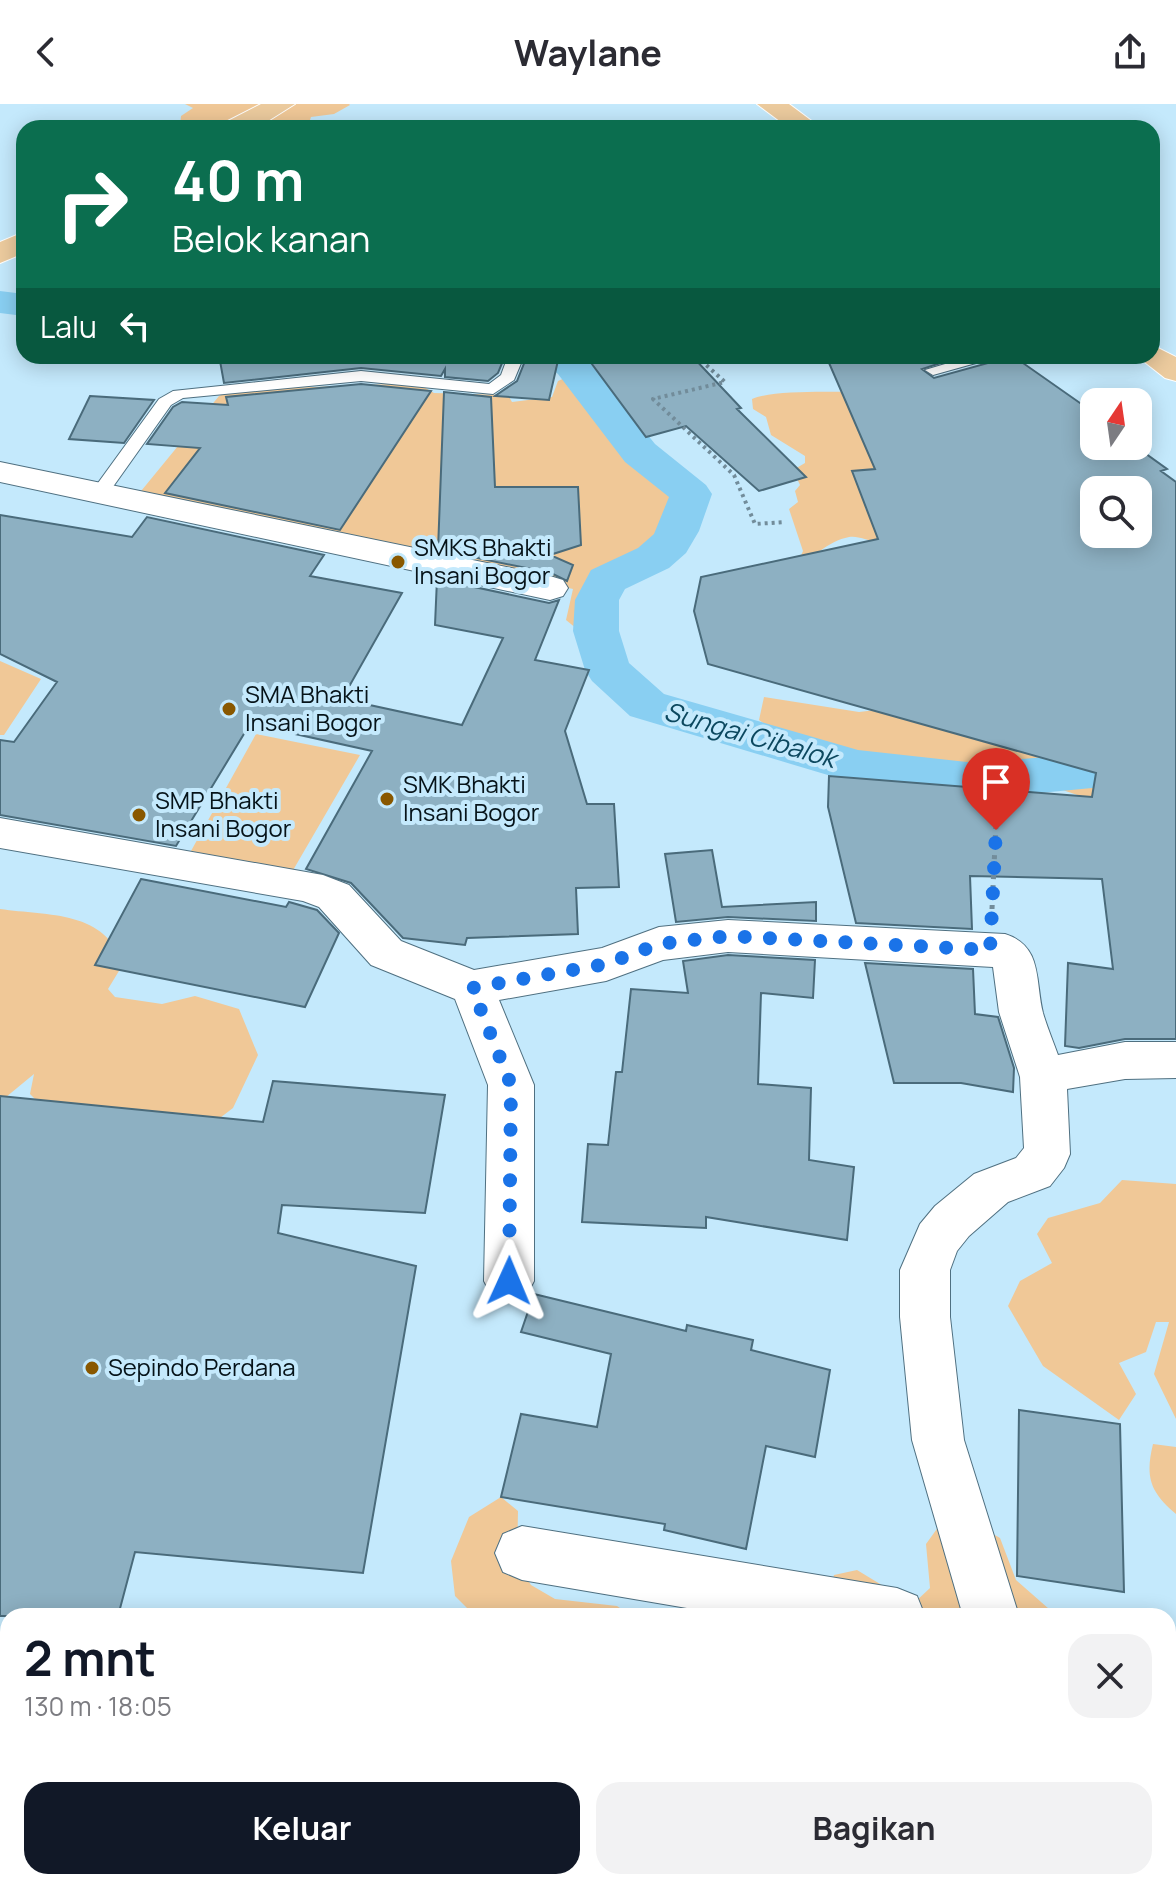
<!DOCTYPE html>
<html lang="id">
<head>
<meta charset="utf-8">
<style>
  :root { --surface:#fff; --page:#f2f2f3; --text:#2b2b33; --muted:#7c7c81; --accent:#111827 }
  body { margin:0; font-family:Manrope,sans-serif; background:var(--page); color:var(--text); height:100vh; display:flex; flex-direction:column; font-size:30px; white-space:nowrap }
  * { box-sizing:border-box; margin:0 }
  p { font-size:26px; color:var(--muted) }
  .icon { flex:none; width:44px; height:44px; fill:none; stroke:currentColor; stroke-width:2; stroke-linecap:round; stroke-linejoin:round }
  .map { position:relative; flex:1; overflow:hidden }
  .panel { position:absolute; left:0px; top:1504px; width:1176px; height:282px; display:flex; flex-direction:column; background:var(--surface); border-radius:24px 24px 0 0; box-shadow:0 4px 20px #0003 }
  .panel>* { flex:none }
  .banner { position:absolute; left:16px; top:16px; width:1144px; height:244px; border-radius:24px; box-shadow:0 4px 20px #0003; background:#0b6e4f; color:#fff; overflow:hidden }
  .needle { width:52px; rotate:13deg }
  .fabs { position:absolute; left:1080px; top:284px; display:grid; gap:16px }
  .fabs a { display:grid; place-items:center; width:72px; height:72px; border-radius:16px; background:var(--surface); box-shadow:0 4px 20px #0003; font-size:40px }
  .pin { position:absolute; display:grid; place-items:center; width:68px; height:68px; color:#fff; margin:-82px -34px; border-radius:50% 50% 50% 0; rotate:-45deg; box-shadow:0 0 8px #0007 }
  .pin .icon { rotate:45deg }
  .me { position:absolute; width:88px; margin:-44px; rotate:1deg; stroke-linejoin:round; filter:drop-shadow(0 0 6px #0008) }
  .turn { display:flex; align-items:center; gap:28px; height:168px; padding:0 24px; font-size:36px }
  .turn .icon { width:104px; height:104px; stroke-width:2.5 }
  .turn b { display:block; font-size:56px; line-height:68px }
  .then { display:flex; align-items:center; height:76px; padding:0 24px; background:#0003; gap:16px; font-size:30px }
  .round { display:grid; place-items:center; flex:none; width:84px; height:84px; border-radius:24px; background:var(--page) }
  .head { display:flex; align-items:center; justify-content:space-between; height:136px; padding:0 24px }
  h1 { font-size:48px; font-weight:700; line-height:60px; color:var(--accent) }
  .button { display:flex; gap:16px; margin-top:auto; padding:16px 24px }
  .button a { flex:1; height:92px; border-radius:24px; background:var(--accent); color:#fff; font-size:32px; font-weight:700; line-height:92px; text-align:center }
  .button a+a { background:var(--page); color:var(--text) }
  header { display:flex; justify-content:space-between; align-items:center; height:104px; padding:0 24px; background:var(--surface); font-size:36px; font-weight:700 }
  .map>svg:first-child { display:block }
</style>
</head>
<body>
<header><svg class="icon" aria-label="back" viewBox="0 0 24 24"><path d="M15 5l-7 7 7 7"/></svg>Waylane<svg class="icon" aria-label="share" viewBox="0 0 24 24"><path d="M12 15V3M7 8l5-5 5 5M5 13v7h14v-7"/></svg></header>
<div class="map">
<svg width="1176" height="1785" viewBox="0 0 1176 1785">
  <rect width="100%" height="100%" fill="#c4e9fc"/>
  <path fill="#f0c897" d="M 185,0 L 349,0 L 350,1 L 334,10 L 311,13 L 309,19 L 328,20 L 321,24 L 172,24 L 180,22 L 181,12 L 193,4 Z
    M 581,267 L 622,342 L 624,354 L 671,375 L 686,403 L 660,428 L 668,447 C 640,476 602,463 578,500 L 582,529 L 566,516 L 573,485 L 353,435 L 137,392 L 219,292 L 234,286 L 417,279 L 434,289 L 508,291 L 512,298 L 552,293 L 558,277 Z
    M 854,288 L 880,362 L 869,366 L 865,405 L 879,414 L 881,436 C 869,439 860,431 849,433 C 828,437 811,455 794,467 L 803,447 L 789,405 L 798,398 L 795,387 L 800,381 L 793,366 L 805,359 L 805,352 L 771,331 L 766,313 L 753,305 L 752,295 C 772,286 829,288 854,288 Z
    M 0,557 L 41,575 L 4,631 L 0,631 Z
    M 1036,587 L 1176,644 L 1095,697 L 1048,681 L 1035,688 C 998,687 958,689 922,683 C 886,677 882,655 850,651 L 847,666 L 838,672 L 759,616 L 764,593 L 859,608 Z
    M 256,630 L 360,651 L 292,768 L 191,747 Z
    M 0,805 C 48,812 108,806 122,862 L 108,885 L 115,893 L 162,900 L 195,892 L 239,905 L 258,951 L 233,1004 L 208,1023 L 38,998 L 30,990 L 34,970 L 0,998 Z
    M 1122,1076 L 1176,1080 L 1176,1315 L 1154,1270 L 1169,1218 L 1156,1218 L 1146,1248 L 1119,1259 L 1136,1290 L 1119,1316 L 1043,1262 L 1008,1202 L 1020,1177 L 1052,1159 L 1037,1130 L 1048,1114 L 1100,1099 Z
    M 1153,1340 L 1176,1343 L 1176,1410 C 1150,1388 1145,1373 1153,1340 Z
    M 501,1393 L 518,1407 L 517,1459 L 531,1481 L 555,1495 L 617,1502 L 632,1512 L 473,1510 L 455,1492 L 451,1457 L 469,1413 Z
    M 939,1422 L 988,1427 L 1000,1434 L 1016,1476 L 1057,1512 L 771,1512 L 824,1501 L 834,1471 L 857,1466 L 913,1500 L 930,1484 L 926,1440 Z"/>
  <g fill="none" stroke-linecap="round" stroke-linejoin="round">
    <path fill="#89cff2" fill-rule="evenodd" d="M 0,187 L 24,190 L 24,212 L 0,209 Z
      M 537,252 L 586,254 L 655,340 L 706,381 L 712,390 L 699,427 L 686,449 L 669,464 L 625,485 L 619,496 L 619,527 L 629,559 L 664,590 L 858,646 L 976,659 L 1176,642 L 1176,676 L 976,695 L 858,680 L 630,612 L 592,577 L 585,566 L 573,527 L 575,496 L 591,466 L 638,444 L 654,430 L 669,393 L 625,358 L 558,270 Z"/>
  </g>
  <path fill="#8db0c2" stroke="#4a6b7b" stroke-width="2" fill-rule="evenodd" d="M 265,252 L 505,252 L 498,269 L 488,277 L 445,273 L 445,265 L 441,272 L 361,264 L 224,279 L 220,257 Z
    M 527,252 L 559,252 L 549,296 L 495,292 L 517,277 Z
    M 586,252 L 692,252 L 741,304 L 737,305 L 806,373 L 759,387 L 686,322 L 646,333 Z
    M 826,252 L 962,252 L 922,265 L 934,274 L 1013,252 L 1090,306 L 1086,308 L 1094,313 L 1094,342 L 1135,342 L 1167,365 L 1161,367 L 1176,378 L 1176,935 L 1125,935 L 1079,944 L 1065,942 L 1068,859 L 1113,865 L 1102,775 L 970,772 L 972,825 L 856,819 L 828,703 L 829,672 L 1092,693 L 1096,669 L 708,560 L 694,507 L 701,473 L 878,435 L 852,367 L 875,365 ZM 1094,386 L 1138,386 L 1138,430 L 1094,430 Z
    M 361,280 L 431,287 L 340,426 L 165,389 L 200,344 L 147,340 L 173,303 L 182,298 L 228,301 L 226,293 Z
    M 444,288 L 491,293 L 495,383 L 578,383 L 581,441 L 550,451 L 573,461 L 567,477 L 551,469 L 438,446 Z
    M 90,292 L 154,296 L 124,339 L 69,335 Z
    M 0,411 L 132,433 L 147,413 L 324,451 L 310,472 L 402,489 L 342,595 L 462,621 L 503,534 L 435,521 L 437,475 L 549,499 L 559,496 L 535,556 L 589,566 L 565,627 L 587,700 L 614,700 L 619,783 L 576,784 L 578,830 L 467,834 L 465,841 L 403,834 L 351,779 L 306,765 L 372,647 L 250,620 L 176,742 L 0,711 L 0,636 L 14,638 L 57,578 L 0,550 Z
    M 712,746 L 722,803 L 816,798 L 816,817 L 728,813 L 676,818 L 665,750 Z
    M 141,775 L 286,803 L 289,798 L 317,806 L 339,829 L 305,903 L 95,861 Z
    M 728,851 L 815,856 L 813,894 L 761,889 L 758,980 L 811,984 L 809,1056 L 854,1063 L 847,1136 L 706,1113 L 706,1124 L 582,1118 L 588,1040 L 608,1041 L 616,968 L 622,968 L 631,885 L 688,889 L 683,857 Z
    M 865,859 L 973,865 L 975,910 L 998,913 L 1014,964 L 1013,988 L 961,979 L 894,979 Z
    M 273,977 L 445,991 L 425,1109 L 282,1101 L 278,1129 L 416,1162 L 363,1469 L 135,1448 L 118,1512 L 0,1512 L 0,992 L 263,1018 Z
    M 534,1190 L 686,1227 L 687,1221 L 753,1236 L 751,1246 L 830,1266 L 815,1353 L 766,1342 L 746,1445 L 664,1426 L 665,1420 L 501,1393 L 521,1310 L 597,1323 L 611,1250 L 521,1228 Z
    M 1019,1306 L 1120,1320 L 1124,1488 L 1017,1472 Z"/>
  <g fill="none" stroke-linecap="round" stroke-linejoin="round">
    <g stroke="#4f7081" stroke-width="2">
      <path id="service" d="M 508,252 L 524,252 L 514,276 L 493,290 L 361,277 L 183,294 L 171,301 L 105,394 L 99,395 L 90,390 L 159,295 L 173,287 L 361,267 L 489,280 L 501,271 Z
        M 972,252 L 1001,252 L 933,271 L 925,266 Z"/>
    </g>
    <g stroke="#4f7081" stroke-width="2">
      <path id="minor" d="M 0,358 L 550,472 L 563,476 L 568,484 L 563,492 L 550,496 L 0,378 Z
        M 0,714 L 323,771 L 349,781 L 401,837 L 474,866 L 602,844 L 659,823 L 728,816 L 1005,830 C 1043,842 1035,877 1043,909 C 1047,923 1053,937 1058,951 L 1125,938 L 1176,938 L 1176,974 L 1125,975 L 1067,985 L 1070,1050 L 1064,1064 L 1050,1082 L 1008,1098 L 969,1132 L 957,1147 L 950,1166 L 950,1213 L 964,1336 L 1019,1512 L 963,1512 L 912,1336 L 900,1213 L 900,1166 L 920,1120 L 935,1102 L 974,1070 L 1016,1054 L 1024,1044 L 1020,973 L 999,908 L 993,863 L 728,848 L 663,856 L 606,877 L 499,896 L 534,981 L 534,1177 L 526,1192 L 509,1199 L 492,1192 L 484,1177 L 488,981 L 455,895 L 371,861 L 319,803 L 303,797 L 0,744 Z
        M 522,1422 L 897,1484 L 917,1492 L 925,1512 L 734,1512 L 522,1476 L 503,1468 L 495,1449 L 503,1430 Z
        M 1075,1778 L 1137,1778 L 1139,1785 L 1077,1785 Z"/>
    </g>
    <g stroke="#fff" stroke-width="2">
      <path id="primary" d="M 261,0 L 295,0 L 257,24 L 222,24 L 226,18 Z
        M 757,0 L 789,0 L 821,24 L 789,24 Z
        M 24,128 L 24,149 L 0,159 L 0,138 Z
        M 1152,241 L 1176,253 L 1176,277 L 1165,274 L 1137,252 L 1152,252 Z"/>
    </g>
    <path stroke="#728c9a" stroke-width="4" stroke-dasharray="3 4" stroke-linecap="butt" d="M 696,252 L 725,278 L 653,295 L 734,371 L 755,420 L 785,418"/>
    <path stroke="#728c9a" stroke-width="5" stroke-dasharray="4 6" stroke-linecap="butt" d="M 992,805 L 997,698"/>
    <use href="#service" fill="#fff" fill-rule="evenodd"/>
    <use href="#minor" fill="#fff" fill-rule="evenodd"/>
    <use href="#primary" fill="#eccb9e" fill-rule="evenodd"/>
  </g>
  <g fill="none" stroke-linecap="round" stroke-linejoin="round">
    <path stroke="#1a73e8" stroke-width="14" stroke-dasharray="0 25.2" d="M 509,1177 L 511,981 L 472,884 L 606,860 L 659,840 L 728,832 L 990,846 L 996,726"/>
  </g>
  <g fill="#895800" stroke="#c4e9fc" stroke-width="3">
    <circle cx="398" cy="458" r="8"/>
    <circle cx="229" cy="605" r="8"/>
    <circle cx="387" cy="695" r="8"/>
    <circle cx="139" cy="711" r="8"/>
    <circle cx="92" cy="1264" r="8"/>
  </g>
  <g text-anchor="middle" stroke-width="8" stroke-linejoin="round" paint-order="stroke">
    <g font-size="24" fill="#061319" stroke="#c4e9fc" text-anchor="start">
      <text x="414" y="452">SMKS Bhakti<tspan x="414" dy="28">Insani Bogor</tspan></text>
      <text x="245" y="599">SMA Bhakti<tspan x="245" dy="28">Insani Bogor</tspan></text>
      <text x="403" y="689">SMK Bhakti<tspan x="403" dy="28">Insani Bogor</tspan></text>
      <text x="155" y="705">SMP Bhakti<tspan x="155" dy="28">Insani Bogor</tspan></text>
      <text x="108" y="1272">Sepindo Perdana</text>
    </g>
    <g font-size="26" font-style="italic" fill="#0c485f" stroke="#c4e9fc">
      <text transform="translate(750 631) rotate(16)" y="9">Sungai Cibalok</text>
    </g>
  </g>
</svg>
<div class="fabs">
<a><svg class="needle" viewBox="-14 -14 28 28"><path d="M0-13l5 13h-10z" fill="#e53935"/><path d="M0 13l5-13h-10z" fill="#7c7c81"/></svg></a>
<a><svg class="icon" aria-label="search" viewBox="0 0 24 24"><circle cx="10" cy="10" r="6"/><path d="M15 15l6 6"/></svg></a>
</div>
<div class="pin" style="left:996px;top:726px;background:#d93025"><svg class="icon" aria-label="arrive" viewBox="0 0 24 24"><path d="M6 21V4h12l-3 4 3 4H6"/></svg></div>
<svg class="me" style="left:509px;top:1177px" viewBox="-20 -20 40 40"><path d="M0-17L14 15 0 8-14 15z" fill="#1a73e8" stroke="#fff" stroke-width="4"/></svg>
<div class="banner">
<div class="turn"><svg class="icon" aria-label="right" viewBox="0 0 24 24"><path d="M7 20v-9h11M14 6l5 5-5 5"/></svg><div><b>40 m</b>Belok kanan</div></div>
<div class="then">Lalu<svg class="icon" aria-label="left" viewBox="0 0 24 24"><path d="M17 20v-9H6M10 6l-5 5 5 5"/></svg></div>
</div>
<section class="panel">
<div class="head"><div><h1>2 mnt</h1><p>130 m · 18:05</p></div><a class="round"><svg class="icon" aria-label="close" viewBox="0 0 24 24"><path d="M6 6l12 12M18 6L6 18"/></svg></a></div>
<div class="button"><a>Keluar</a><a>Bagikan</a></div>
</section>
</div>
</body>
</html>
